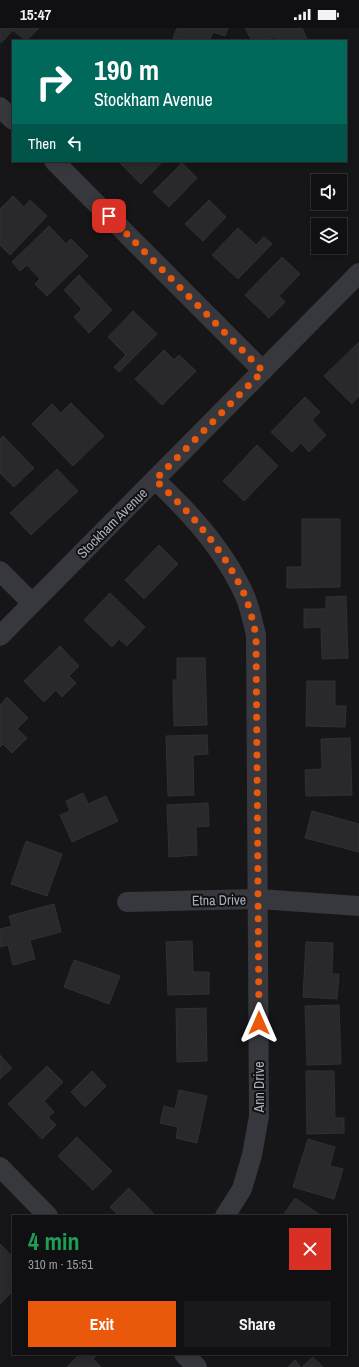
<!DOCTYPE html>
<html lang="en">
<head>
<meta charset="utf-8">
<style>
  :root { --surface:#101012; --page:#19191b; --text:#f1f3f6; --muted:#9c9d9f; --line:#303032; --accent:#ea580c }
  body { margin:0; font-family:"Archivo Narrow",sans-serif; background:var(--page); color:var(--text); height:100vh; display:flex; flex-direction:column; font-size:15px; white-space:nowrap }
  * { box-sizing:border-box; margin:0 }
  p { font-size:13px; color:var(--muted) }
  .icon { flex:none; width:22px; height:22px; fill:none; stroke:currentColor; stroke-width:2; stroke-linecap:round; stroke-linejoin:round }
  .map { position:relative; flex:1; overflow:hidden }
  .sheet { position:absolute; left:12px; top:1187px; width:335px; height:140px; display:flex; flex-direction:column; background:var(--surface); border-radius:0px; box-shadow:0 2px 6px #0003,0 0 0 1px var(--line) }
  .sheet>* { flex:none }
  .hud { position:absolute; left:12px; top:12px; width:335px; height:122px; border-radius:0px; box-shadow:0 2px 6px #0003,0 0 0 1px var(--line); background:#00695c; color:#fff; overflow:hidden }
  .buttons { position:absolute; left:311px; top:146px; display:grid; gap:8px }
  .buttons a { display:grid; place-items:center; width:36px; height:36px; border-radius:0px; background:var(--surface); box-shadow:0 2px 6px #0003,0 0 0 1px var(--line); font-size:20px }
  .pin { position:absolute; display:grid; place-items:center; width:34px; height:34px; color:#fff; margin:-17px; border-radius:8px; box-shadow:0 2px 6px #0006 }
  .me { position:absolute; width:44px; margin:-22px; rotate:0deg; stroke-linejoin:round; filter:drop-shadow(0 0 3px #0008) }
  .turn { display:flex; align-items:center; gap:14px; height:84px; padding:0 16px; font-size:18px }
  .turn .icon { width:52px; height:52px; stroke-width:2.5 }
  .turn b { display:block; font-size:28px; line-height:34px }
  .then { display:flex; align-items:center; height:38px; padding:0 16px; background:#0003; gap:8px; font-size:15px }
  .round { display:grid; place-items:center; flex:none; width:42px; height:42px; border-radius:0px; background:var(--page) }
  .overview { display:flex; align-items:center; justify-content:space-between; height:68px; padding:0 16px }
  h1 { font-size:24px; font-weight:800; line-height:30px; color:#1e9e55 }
  .button { display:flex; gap:8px; margin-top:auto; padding:8px 16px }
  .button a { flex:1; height:46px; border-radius:0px; background:var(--accent); color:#fff; font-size:16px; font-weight:800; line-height:46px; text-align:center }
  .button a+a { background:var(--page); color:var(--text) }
  .status { display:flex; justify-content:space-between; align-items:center; height:28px; padding:0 20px; background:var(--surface); direction:ltr }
  .status svg { height:11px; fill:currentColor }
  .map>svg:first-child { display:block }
</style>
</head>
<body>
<div class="status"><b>15:47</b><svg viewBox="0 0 49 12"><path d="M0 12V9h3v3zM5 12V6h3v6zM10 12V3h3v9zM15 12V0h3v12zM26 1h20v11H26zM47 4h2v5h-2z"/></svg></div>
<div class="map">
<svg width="359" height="1339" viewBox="0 0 359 1339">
  <rect width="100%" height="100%" fill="#161618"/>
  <path fill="#29292c" stroke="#303034" d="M 0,0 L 39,0 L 26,13 L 13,2 L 1,15 Z
    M 177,0 L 228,0 L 225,8 L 213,4 L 209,13 L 181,13 L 173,10 Z
    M 245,0 L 302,0 L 308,13 L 276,13 L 274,9 L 265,13 L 252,13 Z
    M 118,133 L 163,133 L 141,156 Z
    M 182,135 L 197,150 L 169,179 L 153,164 Z
    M 13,168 L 24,179 L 30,172 L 47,188 L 10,227 L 0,217 L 0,181 Z
    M 209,172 L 226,189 L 203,213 L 185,196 Z
    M 49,198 L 66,216 L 71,211 L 88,228 L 47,268 L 35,256 L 40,251 L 27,237 L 20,243 L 12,234 Z
    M 238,200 L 256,217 L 264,209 L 272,216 L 238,251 L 212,227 Z
    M 282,229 L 300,246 L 279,268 L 285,274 L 269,290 L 245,267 Z
    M 79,247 L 112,282 L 89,305 L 74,289 L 82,281 L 64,262 Z
    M 133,283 L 157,306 L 119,344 L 114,339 L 126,327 L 108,309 Z
    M 359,314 L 359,368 L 352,376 L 324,348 Z
    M 164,322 L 174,332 L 179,327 L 196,343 L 162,377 L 135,351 Z
    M 305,369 L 320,384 L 312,392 L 326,407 L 309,424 L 301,415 L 292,424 L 271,404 Z
    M 71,375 L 104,408 L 73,438 L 32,396 L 52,376 L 61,385 Z
    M 3,408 L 34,440 L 14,459 L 0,445 L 0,411 Z
    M 257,417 L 278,438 L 244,473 L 223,453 Z
    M 57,441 L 78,463 L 31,507 L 10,485 Z
    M 302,491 L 340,491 L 340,559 L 287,560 L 287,539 L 302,539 Z
    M 159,517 L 178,536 L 144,571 L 125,552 Z
    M 110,565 L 145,599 L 127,618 L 119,611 L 112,619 L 84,592 Z
    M 346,568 L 348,630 L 322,631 L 321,599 L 304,600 L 304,581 L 326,581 L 326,569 Z
    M 60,618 L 79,638 L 69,648 L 76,655 L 62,669 L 56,662 L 44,674 L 24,653 Z
    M 177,630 L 205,630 L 207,697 L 174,698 L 173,652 L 177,652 Z
    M 307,653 L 335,653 L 335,678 L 346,678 L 345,699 L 306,698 Z
    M 7,669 L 28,690 L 17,701 L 27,710 L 12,725 L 3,716 L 0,719 L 0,677 Z
    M 207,707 L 208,726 L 193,727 L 194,767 L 168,768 L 166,708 Z
    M 350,710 L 352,767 L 306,768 L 305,742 L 322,741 L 321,711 Z
    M 83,765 L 88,776 L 106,768 L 118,793 L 72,814 L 60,787 L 70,783 L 66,773 Z
    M 208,775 L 209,798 L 196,799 L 197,827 L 169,829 L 167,777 Z
    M 312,783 L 359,796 L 359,824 L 305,810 Z
    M 26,813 L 62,826 L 47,868 L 11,856 Z
    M 54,876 L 61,904 L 30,912 L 35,931 L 13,937 L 8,917 L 0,919 L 0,901 L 12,898 L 9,888 Z
    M 192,913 L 193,944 L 209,944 L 209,966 L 168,967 L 166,914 Z
    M 306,914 L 333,915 L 332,946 L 339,946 L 337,971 L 303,969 Z
    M 74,932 L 120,948 L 109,976 L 64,959 Z
    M 339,977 L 341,1036 L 307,1037 L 305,978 Z
    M 206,980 L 207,1033 L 177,1034 L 176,981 Z
    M 0,1027 L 12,1040 L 0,1051 Z
    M 47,1038 L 63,1054 L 44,1073 L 54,1084 L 48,1089 L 56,1097 L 42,1111 L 8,1076 Z
    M 92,1043 L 106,1058 L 85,1079 L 71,1064 Z
    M 306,1043 L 334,1043 L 335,1090 L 344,1090 L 344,1105 L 307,1106 Z
    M 179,1062 L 207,1068 L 197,1115 L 176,1110 L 178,1099 L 160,1095 L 164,1078 L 175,1081 Z
    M 77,1109 L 112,1143 L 93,1162 L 58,1128 Z
    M 308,1111 L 335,1119 L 330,1138 L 343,1141 L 334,1171 L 293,1159 Z
    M 129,1160 L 156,1188 L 119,1188 L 110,1179 Z
    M 295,1170 L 322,1188 L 283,1188 Z
    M 0,1216 L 13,1229 L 13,1232 L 9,1236 L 13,1240 L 13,1263 L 0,1276 Z
    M 78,1326 L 98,1326 L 93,1331 L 101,1339 L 67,1339 L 79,1327 Z
    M 313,1329 L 323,1339 L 302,1339 Z
    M 295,1332 L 301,1339 L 288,1339 Z"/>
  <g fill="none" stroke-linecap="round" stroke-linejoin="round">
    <path stroke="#37383d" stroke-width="20" d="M 0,79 L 13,92
      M 54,133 L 263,343
      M 155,452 C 191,485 225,523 245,568 C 250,580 253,594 256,607 L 259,1088 L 252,1127 L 242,1161 L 225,1188
      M 0,543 L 32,575
      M 0,608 L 359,245
      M 127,874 L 259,871 L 359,878
      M 0,1139 L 48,1188
      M 184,1326 L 197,1339"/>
  </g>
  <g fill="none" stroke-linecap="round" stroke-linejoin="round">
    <path stroke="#ea580c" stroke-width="7" stroke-dasharray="0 12.6" d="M 109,188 L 263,343 L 155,452 C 191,485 225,523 245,568 C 250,580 253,594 256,607 L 259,995"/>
  </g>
  <g text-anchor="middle" stroke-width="4" stroke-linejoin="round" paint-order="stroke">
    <g font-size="14" fill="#a8adb8" stroke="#111113">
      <text transform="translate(112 495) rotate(-45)" y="5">Stockham Avenue</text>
      <text transform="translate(219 872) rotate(-1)" y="5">Etna Drive</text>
      <text transform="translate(259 1059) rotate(-90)" y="5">Ann Drive</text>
    </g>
  </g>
</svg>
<div class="buttons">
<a><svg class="icon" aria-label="sound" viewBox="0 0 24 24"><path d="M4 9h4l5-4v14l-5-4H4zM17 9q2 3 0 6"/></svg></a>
<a><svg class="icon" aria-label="layers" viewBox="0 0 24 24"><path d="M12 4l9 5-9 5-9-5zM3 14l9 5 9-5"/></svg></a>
</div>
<div class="pin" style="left:109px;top:188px;background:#d93025"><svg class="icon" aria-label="arrive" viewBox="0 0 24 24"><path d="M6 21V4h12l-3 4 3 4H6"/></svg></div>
<svg class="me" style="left:259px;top:995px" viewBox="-20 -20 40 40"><path d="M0-17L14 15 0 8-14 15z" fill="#ea580c" stroke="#fff" stroke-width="4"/></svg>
<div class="hud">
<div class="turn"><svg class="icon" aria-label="right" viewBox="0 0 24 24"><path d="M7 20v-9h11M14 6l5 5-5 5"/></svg><div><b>190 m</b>Stockham Avenue</div></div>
<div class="then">Then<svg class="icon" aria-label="left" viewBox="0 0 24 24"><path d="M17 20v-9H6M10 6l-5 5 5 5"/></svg></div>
</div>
<section class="sheet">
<div class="overview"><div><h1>4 min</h1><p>310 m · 15:51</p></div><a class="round" style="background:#d93025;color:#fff"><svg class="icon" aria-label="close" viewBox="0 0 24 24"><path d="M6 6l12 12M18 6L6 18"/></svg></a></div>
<div class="button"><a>Exit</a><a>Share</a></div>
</section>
</div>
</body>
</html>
